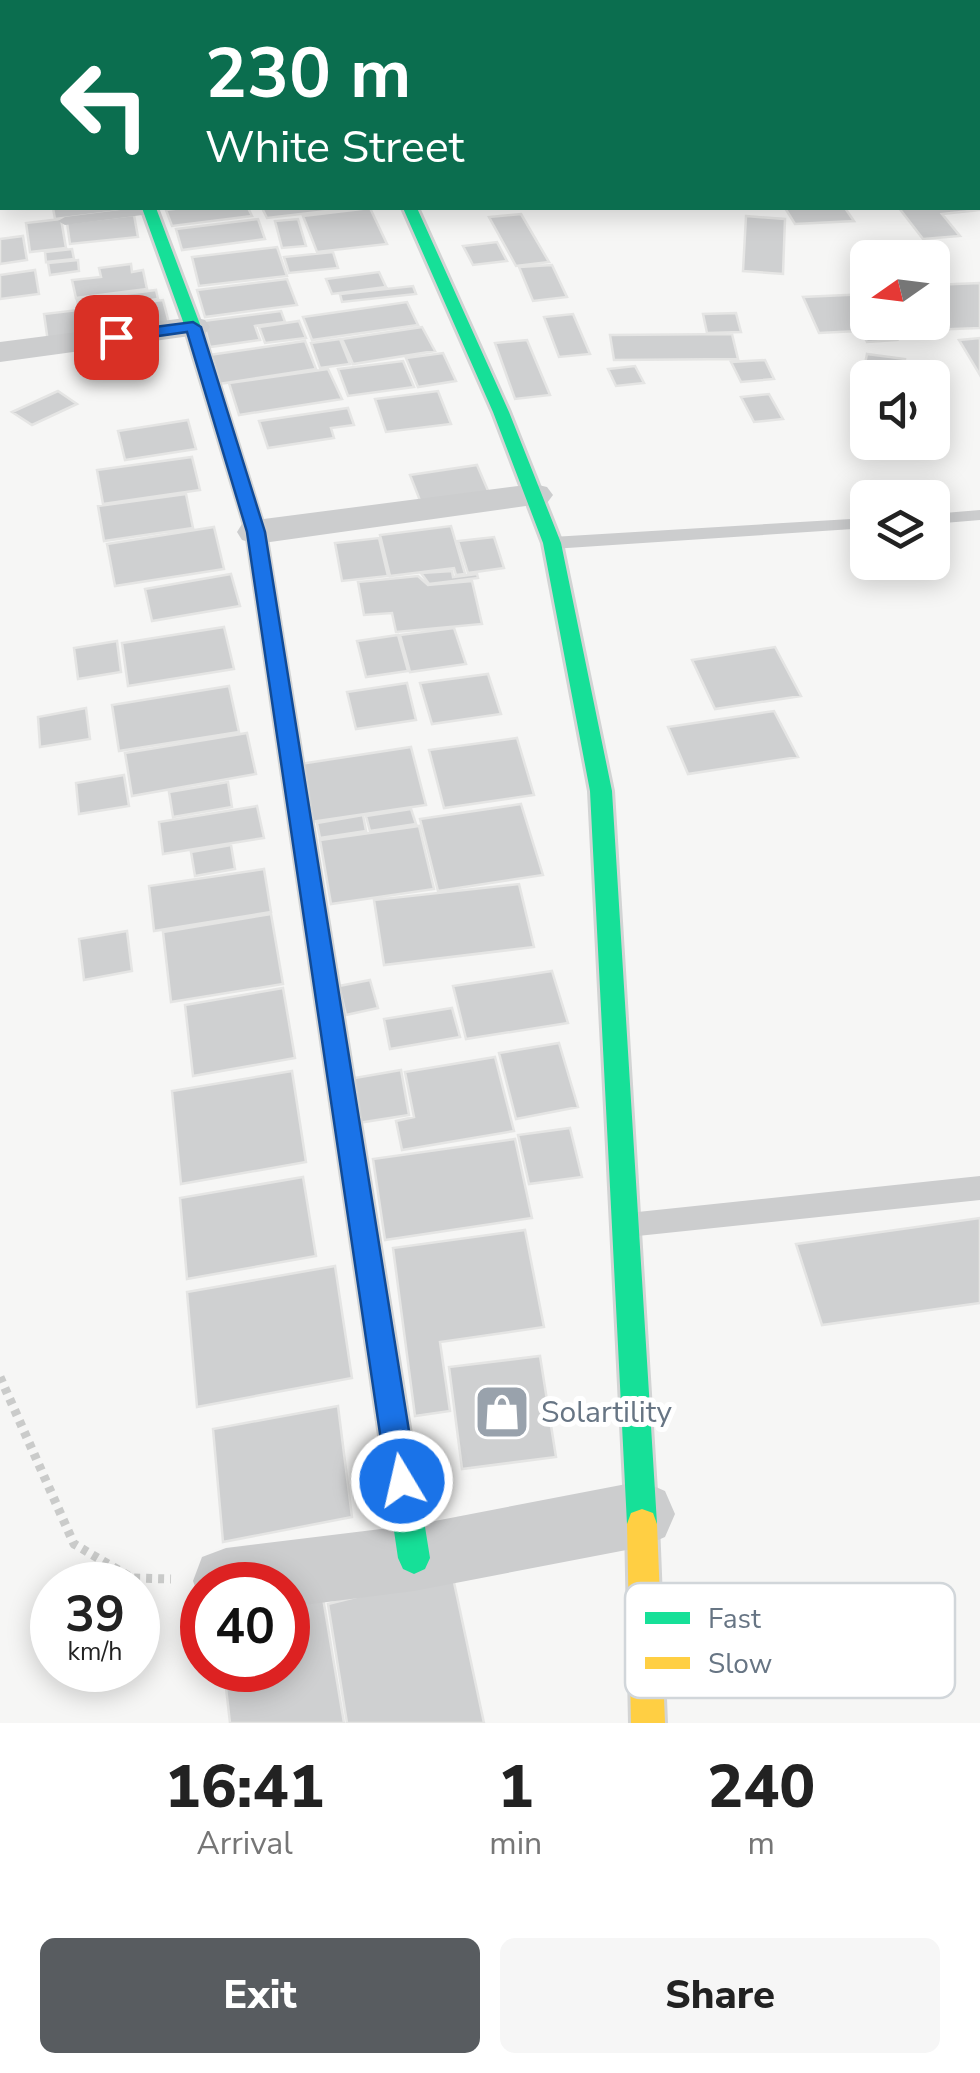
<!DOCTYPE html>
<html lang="en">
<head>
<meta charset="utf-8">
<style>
  :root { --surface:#fff; --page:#f6f6f6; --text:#222; --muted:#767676; --accent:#585c60 }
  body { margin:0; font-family:"Nunito Sans",sans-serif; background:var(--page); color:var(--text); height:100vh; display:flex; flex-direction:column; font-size:38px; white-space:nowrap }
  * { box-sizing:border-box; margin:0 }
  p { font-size:32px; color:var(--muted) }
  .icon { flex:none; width:55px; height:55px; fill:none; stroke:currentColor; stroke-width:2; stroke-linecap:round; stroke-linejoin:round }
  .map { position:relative; height:1723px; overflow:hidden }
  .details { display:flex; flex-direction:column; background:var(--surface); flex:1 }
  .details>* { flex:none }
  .guide { position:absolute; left:0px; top:0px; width:980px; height:210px; box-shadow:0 5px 25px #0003; background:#0b6e4f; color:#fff; overflow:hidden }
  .needle { width:65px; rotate:256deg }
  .buttons { position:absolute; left:850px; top:240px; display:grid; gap:20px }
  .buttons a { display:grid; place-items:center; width:100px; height:100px; border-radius:15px; background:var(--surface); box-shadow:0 5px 25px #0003; font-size:50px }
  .speed { position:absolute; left:30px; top:1562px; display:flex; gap:20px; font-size:50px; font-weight:700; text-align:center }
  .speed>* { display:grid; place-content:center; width:130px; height:130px; border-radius:50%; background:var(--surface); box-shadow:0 5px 25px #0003; line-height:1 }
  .speed small { font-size:25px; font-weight:400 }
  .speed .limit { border:15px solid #d22; background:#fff; color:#111 }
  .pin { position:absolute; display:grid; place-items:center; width:85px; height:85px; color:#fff; margin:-42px; border-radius:20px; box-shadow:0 5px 15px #0006 }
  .me { position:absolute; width:110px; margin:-55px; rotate:351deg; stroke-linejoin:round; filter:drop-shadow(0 0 8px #0008) }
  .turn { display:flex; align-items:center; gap:35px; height:210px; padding:0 40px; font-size:45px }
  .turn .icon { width:130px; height:130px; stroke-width:2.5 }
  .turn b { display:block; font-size:70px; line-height:85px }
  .eta { display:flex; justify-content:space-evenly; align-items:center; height:170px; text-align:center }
  .eta b { font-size:60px; font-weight:800; line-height:70px }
  .cta { display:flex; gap:20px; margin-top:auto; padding:20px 40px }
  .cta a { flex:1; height:115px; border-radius:15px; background:var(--accent); color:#fff; font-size:40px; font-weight:800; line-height:115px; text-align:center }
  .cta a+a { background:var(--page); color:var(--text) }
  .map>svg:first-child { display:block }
</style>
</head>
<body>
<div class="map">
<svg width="980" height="1723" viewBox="0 0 980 1723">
  <rect width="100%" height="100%" fill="#f6f6f5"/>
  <path fill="#cfd0d1" stroke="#e5e5e4" stroke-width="2.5" d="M 978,182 L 980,210 L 942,214 L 960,236 L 923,239 L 899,208 L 978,208 Z
    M 53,208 L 127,208 L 128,210 L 55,219 Z
    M 182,208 L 248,208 L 252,216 L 172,226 L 166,210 Z
    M 262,208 L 343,208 L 344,209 L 267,218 Z
    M 370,208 L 387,244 L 317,252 L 303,216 Z
    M 785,208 L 845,208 L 854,221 L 795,224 Z
    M 521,214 L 549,262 L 516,266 L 489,217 Z
    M 134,215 L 138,237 L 70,244 L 67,223 Z
    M 746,216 L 785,219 L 783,274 L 743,271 Z
    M 61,219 L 66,248 L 30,252 L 26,223 Z
    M 258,219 L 265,239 L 182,250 L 176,229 Z
    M 298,219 L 306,246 L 282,248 L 275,221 Z
    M 23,236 L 27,260 L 0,264 L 0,239 Z
    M 497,242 L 507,261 L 473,265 L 463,246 Z
    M 277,247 L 287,276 L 199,286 L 192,257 Z
    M 72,249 L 74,259 L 46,262 L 45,252 Z
    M 333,252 L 338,268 L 289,273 L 284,257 Z
    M 78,260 L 79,271 L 50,275 L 48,263 Z
    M 131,264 L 132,272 L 143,270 L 147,289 L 76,298 L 72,280 L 101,277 L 99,268 Z
    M 552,265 L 567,297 L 533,301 L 519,267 Z
    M 35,270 L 39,294 L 0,299 L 0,275 Z
    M 379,272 L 386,287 L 332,294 L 326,279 Z
    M 287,279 L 297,305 L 205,317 L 197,290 Z
    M 980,283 L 980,328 L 902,331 L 899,322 L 932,322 L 932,285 Z
    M 413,286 L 416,294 L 342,302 L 340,294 Z
    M 156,290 L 158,299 L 79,309 L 77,300 Z
    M 868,294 L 868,322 L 895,322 L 898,329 L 819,333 L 803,297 Z
    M 163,300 L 170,327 L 48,342 L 44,314 Z
    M 407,302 L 418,325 L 312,340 L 303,317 Z
    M 281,311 L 285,322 L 255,326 L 260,340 L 210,347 L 203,321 Z
    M 736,313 L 741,332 L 707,333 L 703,314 Z
    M 573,314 L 590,354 L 559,357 L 544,317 Z
    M 299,321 L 306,338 L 265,343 L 259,327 Z
    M 422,327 L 435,351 L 353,364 L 342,339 Z
    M 892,330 L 897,340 L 867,342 L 862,332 Z
    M 732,334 L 738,359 L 614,360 L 610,335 Z
    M 980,338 L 980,375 L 959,340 Z
    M 340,339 L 350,364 L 320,368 L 311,343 Z
    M 527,340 L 550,395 L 515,399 L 495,343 Z
    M 305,341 L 316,369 L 219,384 L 209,355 Z
    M 443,353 L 456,381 L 418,387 L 406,358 Z
    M 867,354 L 905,359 L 902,378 L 868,378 L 868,405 L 857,403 Z
    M 765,360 L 774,379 L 741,382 L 731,362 Z
    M 403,361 L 414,387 L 348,396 L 338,369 Z
    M 635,366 L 644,383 L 616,386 L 608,369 Z
    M 328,369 L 342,399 L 239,415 L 229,383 Z
    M 58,391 L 77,404 L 32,425 L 12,412 Z
    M 438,391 L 451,424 L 386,432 L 375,399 Z
    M 769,394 L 783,419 L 754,422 L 741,397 Z
    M 348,408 L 354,425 L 331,428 L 334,438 L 268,448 L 259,421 Z
    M 188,420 L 196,449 L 125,460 L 118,431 Z
    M 192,457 L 200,490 L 103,504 L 97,470 Z
    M 477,465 L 489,493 L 421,503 L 410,475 Z
    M 186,494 L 193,528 L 104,541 L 98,506 Z
    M 451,526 L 465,574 L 456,575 L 454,568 L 390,576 L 380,535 Z
    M 214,527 L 224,569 L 115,586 L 107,544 Z
    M 494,537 L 504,568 L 468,573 L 458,541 Z
    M 379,538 L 388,576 L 342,581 L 335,543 Z
    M 452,571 L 453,577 L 477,574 L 478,578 L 429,584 L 421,573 Z
    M 231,574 L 240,606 L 152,621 L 145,589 Z
    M 418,576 L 428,585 L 472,581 L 482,624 L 396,632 L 392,613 L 364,615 L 358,582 Z
    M 224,627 L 234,669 L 128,686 L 122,643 Z
    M 454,628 L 466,664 L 410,672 L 400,635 Z
    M 398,635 L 408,671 L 366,677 L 357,641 Z
    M 117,641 L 121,672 L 78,679 L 74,648 Z
    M 775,647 L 801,696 L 715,709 L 692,660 Z
    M 488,674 L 501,714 L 432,724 L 420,683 Z
    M 407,683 L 416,720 L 356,729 L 347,692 Z
    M 229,686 L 239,732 L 119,751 L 112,705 Z
    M 86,708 L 90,739 L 40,747 L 38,717 Z
    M 774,711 L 798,757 L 688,774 L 668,727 Z
    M 247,733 L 256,774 L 132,796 L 125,753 Z
    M 517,738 L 534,795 L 444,808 L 429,750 Z
    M 411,747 L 426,805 L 311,822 L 300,764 Z
    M 124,775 L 129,806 L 79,814 L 76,783 Z
    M 228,782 L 232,807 L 173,817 L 169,792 Z
    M 521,804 L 543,875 L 438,891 L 420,819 Z
    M 257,806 L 264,838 L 163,854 L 159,822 Z
    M 411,809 L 416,824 L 370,831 L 366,816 Z
    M 363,815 L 366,831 L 320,838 L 317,823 Z
    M 419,826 L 434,889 L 331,904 L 320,840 Z
    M 231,845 L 235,869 L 195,876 L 191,852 Z
    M 264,869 L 271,912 L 154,931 L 149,886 Z
    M 519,884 L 534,947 L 384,965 L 374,900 Z
    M 271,914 L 283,984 L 171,1002 L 163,932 Z
    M 127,931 L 132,971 L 84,980 L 79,939 Z
    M 552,971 L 568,1023 L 466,1039 L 453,986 Z
    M 370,980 L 378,1008 L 346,1015 L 339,986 Z
    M 283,988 L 295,1058 L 193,1076 L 185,1005 Z
    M 452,1008 L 460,1037 L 390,1049 L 384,1019 Z
    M 559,1043 L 578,1107 L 516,1119 L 499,1053 Z
    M 495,1057 L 514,1131 L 402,1150 L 396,1121 L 414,1117 L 405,1072 Z
    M 401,1070 L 409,1115 L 358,1123 L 349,1079 Z
    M 292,1071 L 306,1162 L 181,1184 L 172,1091 Z
    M 570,1128 L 582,1177 L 529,1184 L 518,1135 Z
    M 515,1139 L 532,1218 L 385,1240 L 373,1159 Z
    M 303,1177 L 316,1256 L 187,1279 L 180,1198 Z
    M 980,1218 L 980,1303 L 822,1325 L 796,1244 Z
    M 525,1230 L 544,1327 L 440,1342 L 450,1411 L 415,1416 L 393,1248 Z
    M 335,1266 L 352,1378 L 197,1407 L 187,1292 Z
    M 540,1356 L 556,1457 L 462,1469 L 449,1367 Z
    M 338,1406 L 352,1517 L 223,1542 L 213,1429 Z
    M 452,1573 L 484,1723 L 347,1723 L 328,1604 Z
    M 323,1598 L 344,1723 L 230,1723 L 224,1670 L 288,1670 L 288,1606 Z"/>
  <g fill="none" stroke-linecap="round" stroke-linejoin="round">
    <g stroke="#d3d4d4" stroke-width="6">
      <path id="fast" d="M 274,0 L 286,0 L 288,2 L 276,2 Z
        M 142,208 L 156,208 L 201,327 L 265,532 L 430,1558 L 425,1569 L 414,1574 L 403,1569 L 398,1558 L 247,532 L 185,327 Z
        M 403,208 L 417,208 L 509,412 L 561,543 L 612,791 L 657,1524 L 653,1535 L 642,1539 L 631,1535 L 627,1524 L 590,791 L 543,543 L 493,412 Z"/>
    </g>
    <g stroke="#d3d4d4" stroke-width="6">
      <path id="slow" d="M 642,1509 L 653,1513 L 657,1524 L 665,1723 L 631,1723 L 627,1524 L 631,1513 Z"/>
    </g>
    <path stroke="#cacbca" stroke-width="9" stroke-dasharray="6 6" stroke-linecap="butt" d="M 0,1377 L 74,1544 L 132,1578 L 171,1579"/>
    <path fill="#cccdce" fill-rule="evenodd" d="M 136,208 L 157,210 L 150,214 L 65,225 L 58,221 L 65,217 Z
      M 980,510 L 980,520 L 932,524 L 932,514 Z
      M 868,518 L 868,528 L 552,549 L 543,543 L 552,537 Z
      M 980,1176 L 980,1200 L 628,1237 L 618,1233 L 614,1225 L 618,1217 L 628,1213 Z"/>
    <path fill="#cccdce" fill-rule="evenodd" d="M 64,0 L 88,0 L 89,2 L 65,2 Z
      M 193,317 L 205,320 L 210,327 L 205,334 L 0,362 L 0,342 Z
      M 534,484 L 547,487 L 553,495 L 547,503 L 256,544 L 242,540 L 237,532 L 242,524 L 256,520 Z
      M 642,1481 L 665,1491 L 675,1514 L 665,1537 L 642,1547 L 414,1591 L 288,1607 L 288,1585 L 202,1585 L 202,1605 L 193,1581 L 202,1557 L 226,1548 L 414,1525 Z"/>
    <use href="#fast" fill="#16e098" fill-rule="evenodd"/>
    <use href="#slow" fill="#ffcf43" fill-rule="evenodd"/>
  </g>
  <path fill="#1a73e8" stroke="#114b97" stroke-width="2.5" d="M 193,322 L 201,327 L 265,532 L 417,1481 L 413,1492 L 402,1496 L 391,1492 L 387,1481 L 247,532 L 187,332 L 116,342 L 108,337 L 116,332 Z"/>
  <defs>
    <g id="shop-square" transform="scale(2.875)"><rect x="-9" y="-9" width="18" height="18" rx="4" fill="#99a2ac" stroke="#fff"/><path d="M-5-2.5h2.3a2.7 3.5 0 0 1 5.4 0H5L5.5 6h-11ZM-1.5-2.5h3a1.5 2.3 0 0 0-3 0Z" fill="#fff"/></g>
  </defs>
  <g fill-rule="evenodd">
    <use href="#shop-square" x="502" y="1412"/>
  </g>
  <g text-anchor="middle" stroke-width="10" stroke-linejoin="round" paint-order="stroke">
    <g font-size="30" fill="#677584" stroke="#fff" text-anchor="start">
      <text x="541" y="1422">Solartility</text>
    </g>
  </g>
  <rect x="625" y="1583" width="330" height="115" rx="15" fill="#fff" stroke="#d1d6da" stroke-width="2.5"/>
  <rect x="645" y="1612" width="45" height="12" fill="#16e098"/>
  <rect x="645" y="1657" width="45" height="12" fill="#ffcf43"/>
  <g font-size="28" fill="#677584">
    <text x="708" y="1628">Fast</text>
    <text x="708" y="1673">Slow</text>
  </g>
</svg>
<div class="buttons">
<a><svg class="needle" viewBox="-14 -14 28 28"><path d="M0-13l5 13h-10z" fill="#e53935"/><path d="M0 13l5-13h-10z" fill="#767676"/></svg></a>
<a><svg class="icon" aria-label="sound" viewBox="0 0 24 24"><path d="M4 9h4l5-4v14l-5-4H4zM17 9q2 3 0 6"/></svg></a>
<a><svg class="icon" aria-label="layers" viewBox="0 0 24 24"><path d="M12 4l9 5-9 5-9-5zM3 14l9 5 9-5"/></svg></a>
</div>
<div class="speed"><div>39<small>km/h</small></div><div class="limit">40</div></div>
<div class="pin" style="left:116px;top:337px;background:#d93025"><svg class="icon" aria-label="arrive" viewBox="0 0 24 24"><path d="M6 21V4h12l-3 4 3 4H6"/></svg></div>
<svg class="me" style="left:402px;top:1481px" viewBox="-20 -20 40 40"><circle r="17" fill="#1a73e8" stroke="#fff" stroke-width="3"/><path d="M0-11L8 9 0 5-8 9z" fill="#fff"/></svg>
<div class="guide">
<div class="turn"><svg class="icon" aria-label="left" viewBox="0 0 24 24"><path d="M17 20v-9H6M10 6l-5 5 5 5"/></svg><div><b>230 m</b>White Street</div></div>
</div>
</div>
<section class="details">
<div class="eta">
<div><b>16:41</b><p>Arrival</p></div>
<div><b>1</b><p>min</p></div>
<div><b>240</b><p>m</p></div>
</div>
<div class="cta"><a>Exit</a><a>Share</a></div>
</section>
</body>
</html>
